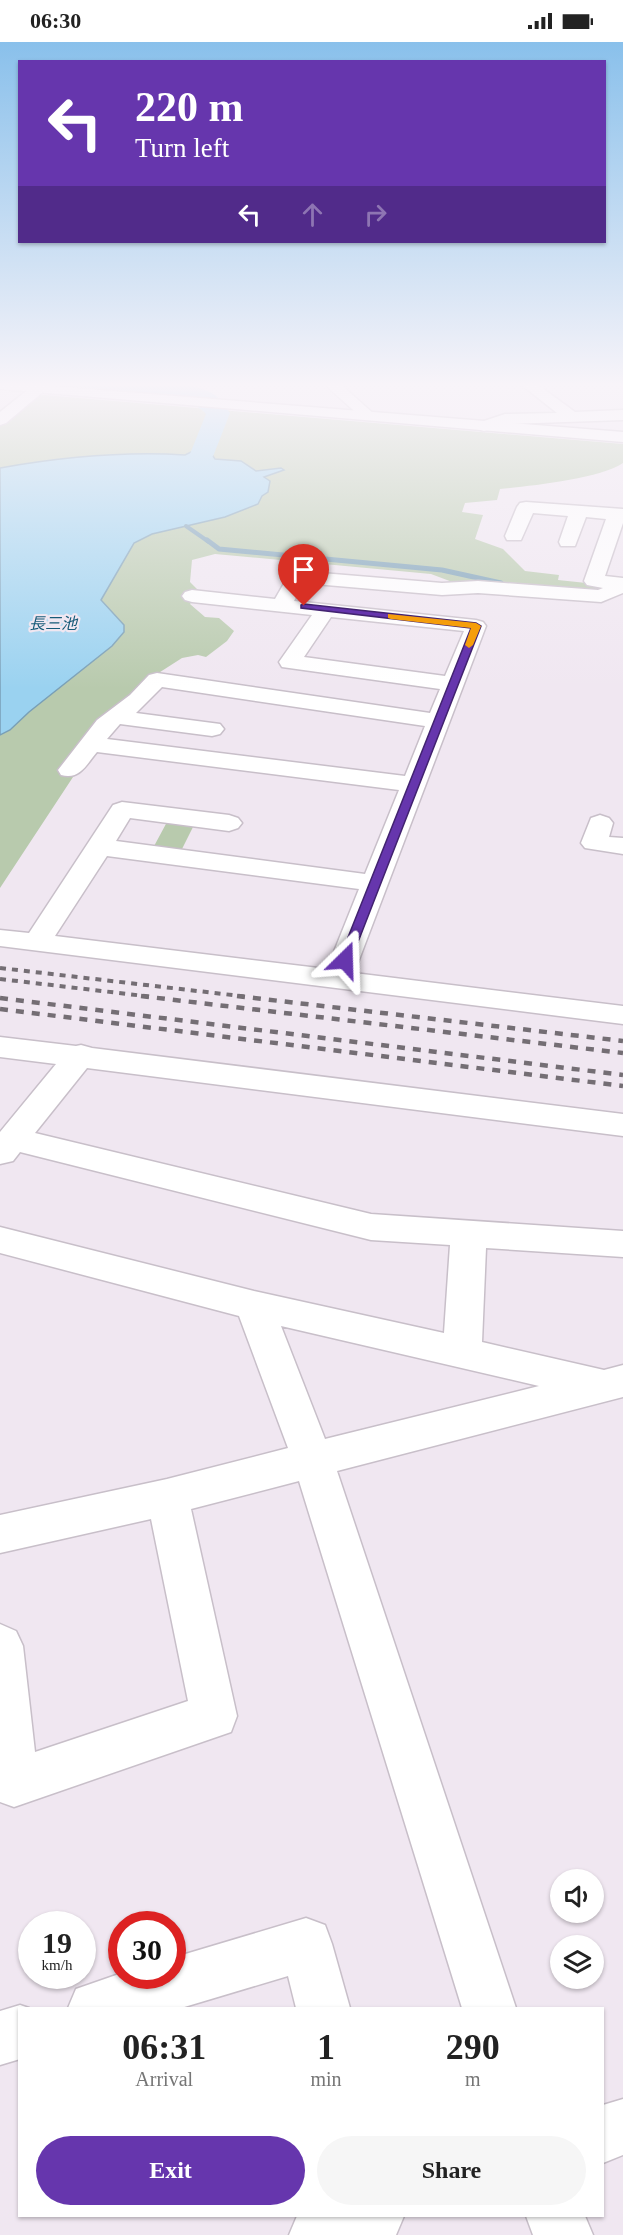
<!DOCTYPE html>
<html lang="en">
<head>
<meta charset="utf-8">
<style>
  :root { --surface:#fff; --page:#f6f6f6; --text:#222; --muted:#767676; --accent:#6636ad }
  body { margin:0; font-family:"Times New Roman","Noto Sans JP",serif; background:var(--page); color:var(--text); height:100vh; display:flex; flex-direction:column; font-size:22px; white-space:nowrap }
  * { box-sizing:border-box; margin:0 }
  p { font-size:20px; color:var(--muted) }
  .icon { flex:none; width:33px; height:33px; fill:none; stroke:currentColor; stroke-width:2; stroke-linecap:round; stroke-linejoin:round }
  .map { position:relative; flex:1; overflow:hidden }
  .details { position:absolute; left:18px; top:1965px; width:586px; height:210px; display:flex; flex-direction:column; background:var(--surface); border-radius:0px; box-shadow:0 2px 4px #0004 }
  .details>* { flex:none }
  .top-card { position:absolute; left:18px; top:18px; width:588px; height:183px; border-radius:0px; box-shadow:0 2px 4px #0004; background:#6636ad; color:#fff; overflow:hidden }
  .buttons { position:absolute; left:550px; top:1827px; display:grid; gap:12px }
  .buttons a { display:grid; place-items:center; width:54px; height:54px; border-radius:50%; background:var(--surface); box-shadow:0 2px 4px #0004; font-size:30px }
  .speed { position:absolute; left:18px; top:1869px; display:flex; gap:12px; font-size:30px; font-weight:700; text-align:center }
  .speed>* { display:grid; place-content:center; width:78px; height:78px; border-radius:50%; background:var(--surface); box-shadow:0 2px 4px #0004; line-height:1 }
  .speed small { font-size:15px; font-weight:400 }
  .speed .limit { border:9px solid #d22; background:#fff; color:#111 }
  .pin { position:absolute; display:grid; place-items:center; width:51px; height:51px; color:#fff; margin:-62px -26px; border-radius:50% 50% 50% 0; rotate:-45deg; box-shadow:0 0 6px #0007 }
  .pin .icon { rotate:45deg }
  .me { position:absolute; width:66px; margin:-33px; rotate:22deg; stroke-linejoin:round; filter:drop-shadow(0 0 4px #0008) }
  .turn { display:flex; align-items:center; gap:21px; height:126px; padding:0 18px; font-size:27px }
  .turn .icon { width:78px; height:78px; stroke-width:2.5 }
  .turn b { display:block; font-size:42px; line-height:51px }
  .lanes { display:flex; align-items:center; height:57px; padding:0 18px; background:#0003; justify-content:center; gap:30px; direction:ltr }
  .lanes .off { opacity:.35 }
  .eta { display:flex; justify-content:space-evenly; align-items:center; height:102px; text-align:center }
  .eta b { font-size:36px; font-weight:800; line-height:42px }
  .button { display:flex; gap:12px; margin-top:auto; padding:12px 18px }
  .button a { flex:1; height:69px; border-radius:36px; background:var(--accent); color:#fff; font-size:24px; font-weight:800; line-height:69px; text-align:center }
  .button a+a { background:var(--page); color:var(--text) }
  .status { display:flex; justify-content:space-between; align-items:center; height:42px; padding:0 30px; background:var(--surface); direction:ltr }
  .status svg { height:16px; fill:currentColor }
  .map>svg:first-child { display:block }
</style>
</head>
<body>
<div class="status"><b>06:30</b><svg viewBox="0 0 49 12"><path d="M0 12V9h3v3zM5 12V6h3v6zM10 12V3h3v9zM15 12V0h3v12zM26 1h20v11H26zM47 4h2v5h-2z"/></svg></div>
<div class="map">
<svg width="623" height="2193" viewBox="0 0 623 2193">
  <rect width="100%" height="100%" fill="#f0e7f1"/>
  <path fill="#b8caad" d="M 44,353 L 623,402 L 623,421 C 599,437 530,444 500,447 L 497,458 L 465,461 L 462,470 L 483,473 L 475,497 L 503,507 L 525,529 L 559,533 L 558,538 L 615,544 L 597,551 L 463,544 L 431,532 L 215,512 L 192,518 L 190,540 L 200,550 L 190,562 L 205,575 L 219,576 L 234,589 L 227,599 L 206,615 L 198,613 L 182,616 L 157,632 L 75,732 L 0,846 L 0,383 L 37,354 Z
    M 167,780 L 194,783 L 181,809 L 153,806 Z"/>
  <path fill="#9ad2f0" stroke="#799fb6" stroke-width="1.5" d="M 191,410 L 211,411 L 215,417 L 241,419 L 256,429 L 281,426 L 284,428 L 264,435 L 270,439 L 268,450 L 262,454 L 258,462 L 225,475 L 152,492 L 134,501 L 101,558 L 124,583 L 124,590 L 112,604 L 29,670 L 10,688 L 0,693 L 0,426 C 62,415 122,409 185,413 Z"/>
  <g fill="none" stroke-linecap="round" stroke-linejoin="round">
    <path stroke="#799fb6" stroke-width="4" d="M 186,484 L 209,500"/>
    <path stroke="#799fb6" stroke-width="5" d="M 207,498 L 219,507 L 442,528 L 501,541"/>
    <path fill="#9ad2f0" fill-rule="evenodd" d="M 68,340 C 104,339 185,333 215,353 C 220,357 226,365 230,371 L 214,412 L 211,417 L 202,419 L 193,417 L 190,412 L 206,372 C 187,348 111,349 79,347 L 71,345 Z"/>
    <g stroke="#c8bfc9" stroke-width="3">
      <path id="street" d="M 322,340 L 338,340 L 375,373 L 372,376 L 362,376 Z
        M 518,340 L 534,340 L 575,370 L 623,368 L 623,378 L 507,382 L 484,389 L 478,387 L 476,384 L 478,381 L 505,372 L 557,371 Z
        M 39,342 L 46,346 L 44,349 L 6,381 L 0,383 L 0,370 L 34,343 Z
        M 526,460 L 623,467 L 623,481 L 605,534 L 623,536 L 623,551 L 601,560 L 478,551 L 442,553 L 303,541 L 294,559 L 476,578 L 483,580 L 486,584 L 354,931 L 623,964 L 623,982 L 0,904 L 0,888 L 29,891 L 113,763 L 122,760 L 229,773 L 238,776 L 242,781 L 238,786 L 229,789 L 130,776 L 116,799 L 365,832 L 399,748 L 97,710 C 86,723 80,738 61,733 L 58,728 L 97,678 L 130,653 L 149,633 L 157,631 L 430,671 L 440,647 L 282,625 L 279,620 L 312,573 L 192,560 L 185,558 L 182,554 L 185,550 L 192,548 L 275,557 L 290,531 L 297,529 L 442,541 L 478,539 L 598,548 L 603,546 L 587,543 L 584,539 L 606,477 L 586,475 L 575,504 L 561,504 L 559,500 L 568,474 L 533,471 L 521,498 L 507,498 L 505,494 L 517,465 L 520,461 ZM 331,575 L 464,589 L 445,634 L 304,615 ZM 162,645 L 425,684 L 405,734 L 107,697 L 120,682 L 212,694 L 220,692 L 224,687 L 220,682 L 136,671 ZM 107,814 L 359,847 L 327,927 L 55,894 Z
        M 600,773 L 609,776 L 613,781 L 609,795 L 623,796 L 623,812 L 585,806 L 581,801 L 591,776 Z
        M 0,995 L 76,1004 L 81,1003 L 92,1006 L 623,1072 L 623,1094 L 87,1026 L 35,1091 L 371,1172 L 623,1189 L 623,1215 L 486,1206 L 482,1300 L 604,1328 L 623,1323 L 623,1355 L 337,1429 L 516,1966 L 462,1966 L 299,1439 L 191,1467 L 237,1674 L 231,1690 L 14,1765 L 0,1760 L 0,1582 L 16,1589 L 23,1604 L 35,1710 L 188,1659 L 151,1477 L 0,1511 L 0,1473 L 167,1437 L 288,1406 L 239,1274 L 0,1211 L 0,1185 L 254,1249 L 444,1291 L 450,1203 L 371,1198 L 20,1110 L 13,1119 L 0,1122 L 0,1090 L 56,1022 L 0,1015 ZM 281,1284 L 539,1344 L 325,1397 Z
        M 306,1876 L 325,1883 L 332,1902 L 350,1966 L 296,1966 L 288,1934 L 181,1966 L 68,1966 L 76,1947 L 122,1931 L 122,1934 L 172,1934 L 172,1916 Z
        M 20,1963 L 29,1966 L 20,1966 L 20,2017 L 0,2023 L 0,1969 Z
        M 623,2057 L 623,2113 L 603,2121 L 603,2063 Z
        M 297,2174 L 404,2174 L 396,2193 L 289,2193 Z
        M 526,2174 L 585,2174 L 593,2193 L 533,2193 Z"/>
    </g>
    <g stroke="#c8bfc9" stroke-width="3">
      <path id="secondary" d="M 0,340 L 623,390 L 623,400 L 0,347 Z"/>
    </g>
    <use href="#street" fill="#fff" fill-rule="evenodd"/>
    <use href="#secondary" fill="#fff" fill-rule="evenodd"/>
    <path stroke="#746e74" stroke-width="4" stroke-dasharray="6 6" stroke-linecap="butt" d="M 0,926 L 249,955
      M 0,937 L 153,955"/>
    <path stroke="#746e74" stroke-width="4.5" stroke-dasharray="8 8" stroke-linecap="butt" d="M 141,954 L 623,1011
      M 237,954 L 623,999
      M 0,956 L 623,1033
      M 0,967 L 623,1044"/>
  </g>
  <linearGradient id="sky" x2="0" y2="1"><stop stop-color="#89c0eb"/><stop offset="0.53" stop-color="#f8f4f9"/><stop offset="1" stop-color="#f8f4f9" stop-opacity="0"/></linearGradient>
  <rect width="623" height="647" fill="url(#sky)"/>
  <path fill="#6636ad" stroke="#422370" stroke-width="1.5" d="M 304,562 L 476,581 L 481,584 L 351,918 L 345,922 L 339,918 L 471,586 L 301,566 L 301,563 Z"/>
  <path fill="#f59e0b" d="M 388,572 L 476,581 L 481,584 L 473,603 L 469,606 L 465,603 L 471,586 L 391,577 L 388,576 Z"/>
  <g text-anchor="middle" stroke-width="4.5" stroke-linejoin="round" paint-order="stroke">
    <g font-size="16" font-style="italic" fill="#165a78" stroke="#f0e7f1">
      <text x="53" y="587">長三池</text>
    </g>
  </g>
</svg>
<div class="buttons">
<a><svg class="icon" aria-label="sound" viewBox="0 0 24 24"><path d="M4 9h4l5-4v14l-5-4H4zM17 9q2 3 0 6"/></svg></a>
<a><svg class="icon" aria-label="layers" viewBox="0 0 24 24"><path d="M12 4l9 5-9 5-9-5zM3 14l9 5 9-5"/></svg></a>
</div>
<div class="speed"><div>19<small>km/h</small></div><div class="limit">30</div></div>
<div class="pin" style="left:304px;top:564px;background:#d93025"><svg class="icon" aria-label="arrive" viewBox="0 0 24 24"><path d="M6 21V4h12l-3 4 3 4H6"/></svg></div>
<svg class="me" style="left:345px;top:918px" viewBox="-20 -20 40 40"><path d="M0-17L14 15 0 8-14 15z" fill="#6636ad" stroke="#fff" stroke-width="4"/></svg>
<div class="top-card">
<div class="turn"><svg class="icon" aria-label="left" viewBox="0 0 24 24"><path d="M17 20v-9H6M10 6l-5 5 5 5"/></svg><div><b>220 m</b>Turn left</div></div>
<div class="lanes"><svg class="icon" aria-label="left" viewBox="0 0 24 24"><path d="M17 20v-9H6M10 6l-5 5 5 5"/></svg><svg class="icon off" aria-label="ahead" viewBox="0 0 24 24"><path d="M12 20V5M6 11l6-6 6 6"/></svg><svg class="icon off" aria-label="right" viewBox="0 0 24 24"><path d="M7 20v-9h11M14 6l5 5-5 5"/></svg></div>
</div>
<section class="details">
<div class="eta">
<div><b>06:31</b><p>Arrival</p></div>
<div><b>1</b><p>min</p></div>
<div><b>290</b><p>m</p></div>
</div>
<div class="button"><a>Exit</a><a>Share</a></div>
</section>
</div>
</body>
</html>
